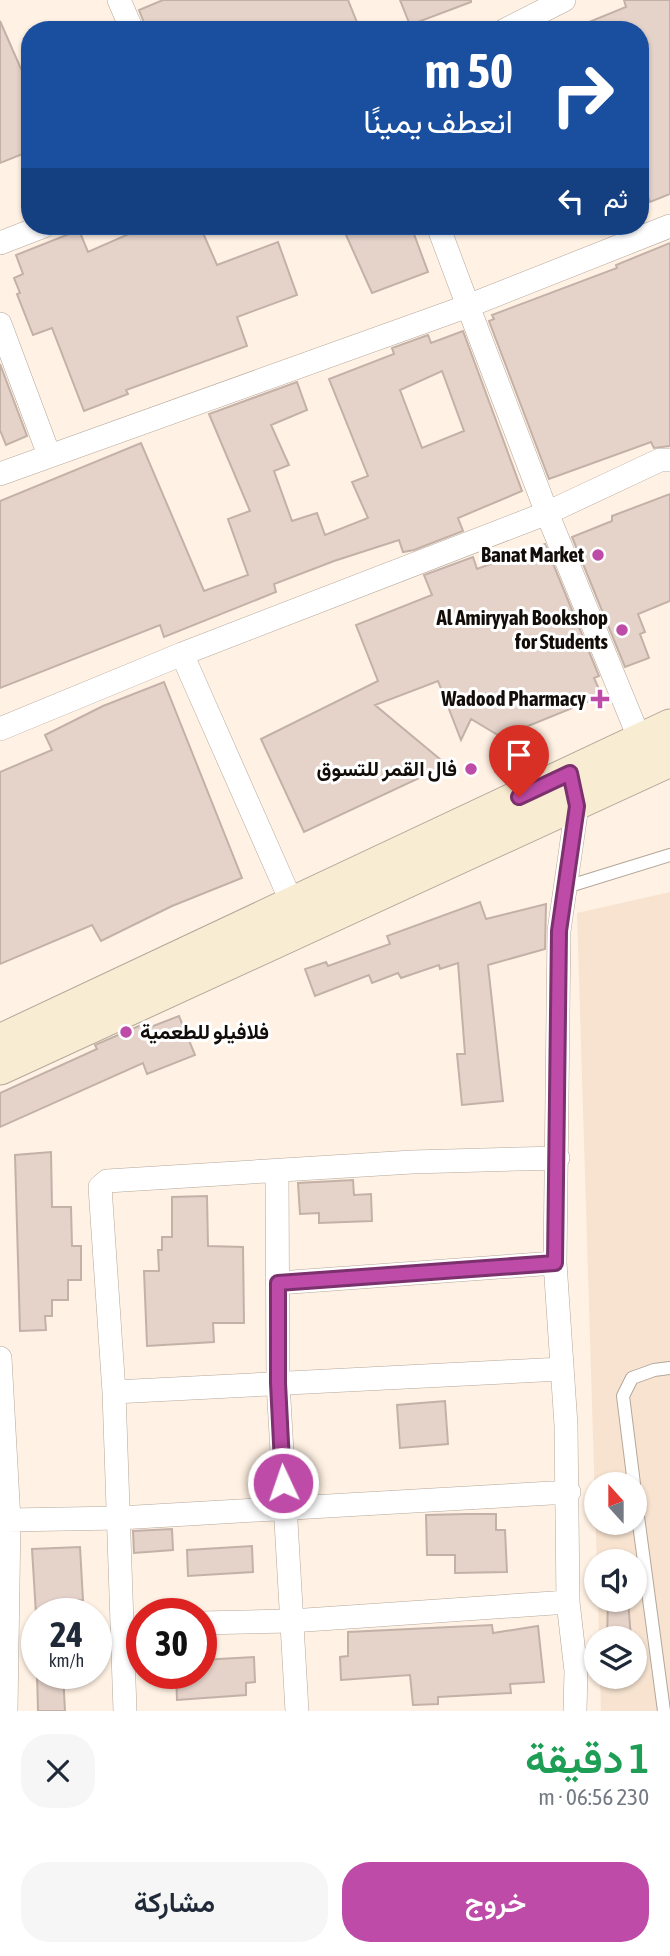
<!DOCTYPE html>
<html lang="ar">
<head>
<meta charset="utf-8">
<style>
  :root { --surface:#fff; --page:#f6f6f7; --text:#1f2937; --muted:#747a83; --accent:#bd4ba7 }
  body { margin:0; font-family:"Asap Condensed",Vazirmatn,sans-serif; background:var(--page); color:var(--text); direction:rtl; height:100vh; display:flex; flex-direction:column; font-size:26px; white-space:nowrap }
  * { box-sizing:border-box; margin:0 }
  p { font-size:23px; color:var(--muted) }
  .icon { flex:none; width:38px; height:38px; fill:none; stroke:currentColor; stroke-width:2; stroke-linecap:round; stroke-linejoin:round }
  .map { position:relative; height:1711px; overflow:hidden; direction:ltr }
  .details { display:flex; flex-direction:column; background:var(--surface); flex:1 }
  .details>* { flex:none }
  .hud { position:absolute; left:21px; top:21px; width:628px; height:214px; border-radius:28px; box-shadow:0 2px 5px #0004; direction:rtl; background:#1a4fa0; color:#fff; overflow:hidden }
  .needle { width:46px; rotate:339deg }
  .controls { position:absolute; left:584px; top:1472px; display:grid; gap:14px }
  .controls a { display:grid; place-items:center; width:63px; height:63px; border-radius:50%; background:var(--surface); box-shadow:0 2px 5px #0004; font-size:35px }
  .speed { position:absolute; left:21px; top:1598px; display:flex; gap:14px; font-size:35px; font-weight:700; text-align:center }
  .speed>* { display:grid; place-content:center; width:91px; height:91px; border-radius:50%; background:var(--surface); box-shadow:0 2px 5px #0004; line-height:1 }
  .speed small { font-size:18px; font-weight:400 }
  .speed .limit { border:10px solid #d22; background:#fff; color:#111 }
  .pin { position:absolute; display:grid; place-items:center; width:60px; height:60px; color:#fff; margin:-72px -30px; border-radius:50% 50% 50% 0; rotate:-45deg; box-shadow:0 0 7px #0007 }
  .pin .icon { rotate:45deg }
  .me { position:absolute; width:77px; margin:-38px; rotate:357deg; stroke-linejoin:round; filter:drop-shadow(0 0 5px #0008) }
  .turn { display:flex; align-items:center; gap:24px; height:147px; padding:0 21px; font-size:32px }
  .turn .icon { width:91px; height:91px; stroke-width:2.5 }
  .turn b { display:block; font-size:49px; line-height:60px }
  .then { display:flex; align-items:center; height:66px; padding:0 21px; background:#0003; gap:14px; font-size:26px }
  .round { display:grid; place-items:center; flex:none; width:74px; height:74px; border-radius:28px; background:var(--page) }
  .headline { display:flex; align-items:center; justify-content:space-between; height:119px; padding:0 21px }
  h1 { font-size:42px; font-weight:600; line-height:52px; color:#1e9e55 }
  .primary-button { display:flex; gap:14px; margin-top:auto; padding:14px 21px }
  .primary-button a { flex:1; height:80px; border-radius:28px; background:var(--accent); color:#fff; font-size:28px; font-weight:600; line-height:80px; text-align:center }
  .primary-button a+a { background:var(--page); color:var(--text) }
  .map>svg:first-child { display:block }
</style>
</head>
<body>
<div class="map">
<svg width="670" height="1711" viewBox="0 0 670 1711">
  <rect width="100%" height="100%" fill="#fff1e3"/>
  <path fill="#f7e3d0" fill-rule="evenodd" d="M 670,892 L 670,1711 L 601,1711 L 600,1677 L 635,1676 L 635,1638 L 599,1638 L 598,1600 L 635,1600 L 635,1561 L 597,1561 L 597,1568 L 577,913 ZM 597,1484 L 635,1484 L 635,1522 L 597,1522 Z"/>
  <path fill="#e5d3ca" stroke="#c3b1a8" stroke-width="2" fill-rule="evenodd" d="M 163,0 L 348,0 L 360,30 L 147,30 L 139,10 Z
    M 400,0 L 471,0 L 471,2 L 410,25 Z
    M 624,0 L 670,0 L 670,194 L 650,202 L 647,195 L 640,198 L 640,30 L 572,29 L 626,7 Z
    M 0,21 L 21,69 L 30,66 L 30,151 L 0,163 Z
    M 147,226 L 200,226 L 217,265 L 278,242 L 297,295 L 237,317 L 247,346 L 126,390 L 128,394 L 84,411 L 52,328 L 33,335 L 17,294 L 20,293 L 14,278 L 23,274 L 16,255 L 79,230 L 88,252 Z
    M 342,226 L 411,226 L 428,272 L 372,293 Z
    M 670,243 L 670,446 L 654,448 L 651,442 L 549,479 L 489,321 L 494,319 L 492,315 L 617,268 L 616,265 Z
    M 463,331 L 522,491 L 458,518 L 463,531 L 414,550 L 403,552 L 399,540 L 334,561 L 274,584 L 276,592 L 164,637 L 160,625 L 0,688 L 0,501 L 141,443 L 204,591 L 248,575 L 228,519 L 250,511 L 209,414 L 297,382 L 307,410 L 271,425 L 289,465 L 274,471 L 292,521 L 317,513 L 325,535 L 368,518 L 352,482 L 368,476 L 329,379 L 394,354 L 392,348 L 428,335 L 431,343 ZM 442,371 L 464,431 L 422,448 L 400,390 Z
    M 0,364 L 27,436 L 6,445 L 0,430 Z
    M 670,494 L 670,601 L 638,614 L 645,632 L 640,634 L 649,658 L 625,667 L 572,537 L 612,521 L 612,516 Z
    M 545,544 L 599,676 L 594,678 L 602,696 L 501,737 L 471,719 L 461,740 L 438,681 L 375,705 L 447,765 L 304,832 L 261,739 L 378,681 L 356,625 L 432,595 L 424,575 L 473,557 L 477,569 Z
    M 164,682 L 242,878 L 172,906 L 101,941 L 92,925 L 0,964 L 0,772 L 52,750 L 45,735 L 103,706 Z
    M 480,902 L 486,919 L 546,904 L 545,949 L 488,965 L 503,1101 L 462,1105 L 457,1054 L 465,1054 L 458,963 L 440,969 L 439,965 L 401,978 L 398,973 L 372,983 L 369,975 L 315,996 L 305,969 L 326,962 L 328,966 L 390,944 L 387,936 Z
    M 179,1016 L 195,1055 L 147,1074 L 143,1063 L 0,1127 L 0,1093 L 97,1049 L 95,1045 L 141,1025 L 143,1030 Z
    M 51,1152 L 52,1207 L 71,1207 L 72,1246 L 81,1246 L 81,1280 L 68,1280 L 68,1300 L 52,1300 L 52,1316 L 45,1316 L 46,1330 L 20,1331 L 15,1155 Z
    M 353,1180 L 354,1195 L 371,1194 L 372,1221 L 319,1223 L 319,1213 L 300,1214 L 298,1183 Z
    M 207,1196 L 208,1246 L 243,1247 L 244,1323 L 213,1323 L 214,1342 L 147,1346 L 144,1271 L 159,1271 L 158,1250 L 162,1250 L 162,1237 L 172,1237 L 172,1197 Z
    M 445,1401 L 448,1444 L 400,1448 L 397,1405 Z
    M 467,1514 L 496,1514 L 496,1530 L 505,1530 L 507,1572 L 455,1573 L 455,1555 L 427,1555 L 426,1515 Z
    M 172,1529 L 173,1550 L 134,1553 L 133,1531 Z
    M 252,1546 L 253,1572 L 188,1576 L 187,1550 Z
    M 80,1547 L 83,1600 L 65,1601 L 65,1614 L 36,1614 L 32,1549 Z
    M 608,1600 L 628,1600 L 631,1638 L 607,1638 Z
    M 492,1625 L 493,1633 L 538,1626 L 544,1682 L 510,1684 L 511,1693 L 438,1697 L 438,1704 L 413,1705 L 410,1675 L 341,1680 L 340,1657 L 348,1656 L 348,1632 Z
    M 254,1657 L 255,1682 L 246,1683 L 246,1695 L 177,1700 L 176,1673 L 201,1673 L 201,1660 Z
    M 37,1673 L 63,1673 L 65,1711 L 38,1711 Z"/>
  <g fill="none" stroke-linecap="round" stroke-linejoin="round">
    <g stroke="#b4a79a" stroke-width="14">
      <path id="service" d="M 563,888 L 670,855
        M 634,1484 L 623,1396 L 632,1378 L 654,1370 L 670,1368
        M 635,1494 L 664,1711"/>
    </g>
    <g stroke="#b4a79a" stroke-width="24">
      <path id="minor" d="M 119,0 L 132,30
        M 505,30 L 564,0
        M 0,243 L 44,226
        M 0,324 L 49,455
        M 0,474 L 468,306 L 438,226
        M 182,654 L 292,903
        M 0,729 L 182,654 L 547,513 L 660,460 L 670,460
        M 640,740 L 547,513 L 468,306 L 670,226
        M 574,793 L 577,806 L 559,931 L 555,1263 L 566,1425 L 568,1602 L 576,1671 L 575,1711
        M 277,1172 L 278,1383 L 297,1711
        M 278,1283 L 555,1263
        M 0,1358 L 9,1520 L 6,1711
        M 114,1392 L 561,1369
        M 9,1520 L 119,1518 L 569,1492
        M 201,1623 L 291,1621 L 568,1602
        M 125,1711 L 114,1392 L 100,1187 L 107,1181 L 412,1162 L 558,1158"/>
    </g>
    <g stroke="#b4a79a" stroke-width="35">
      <path id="secondary" d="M 0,1041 L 670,726
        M 0,1068 L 670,760"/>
    </g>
    <use href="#service" stroke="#fff" stroke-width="12"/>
    <use href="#minor" stroke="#fff" stroke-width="23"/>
    <use href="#secondary" stroke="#f8ecd2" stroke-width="33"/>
  </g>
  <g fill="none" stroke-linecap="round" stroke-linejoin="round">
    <g stroke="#7b316d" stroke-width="18">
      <path id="route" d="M 283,1483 L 278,1383 L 278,1283 L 555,1263 L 559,931 L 577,806 L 570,773 L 519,797"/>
    </g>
    <use href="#route" stroke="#bd4ba7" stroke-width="12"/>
  </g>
  <g fill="#bd4ba7" stroke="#fff" stroke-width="2.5">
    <circle cx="598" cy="555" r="7"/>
    <circle cx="622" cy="630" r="7"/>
    <path d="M596.5 688.5h7v7h7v7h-7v7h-7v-7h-7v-7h7z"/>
    <circle cx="471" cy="769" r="7"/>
    <circle cx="126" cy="1032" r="7"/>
  </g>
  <g text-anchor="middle" stroke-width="6" stroke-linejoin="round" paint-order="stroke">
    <g font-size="21" font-weight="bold" fill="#120d09" stroke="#fff" text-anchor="end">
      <text x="584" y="562">Banat Market</text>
      <text x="608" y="625">Al Amiryyah Bookshop<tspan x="608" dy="24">for Students</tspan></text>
      <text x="586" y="706">Wadood Pharmacy</text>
      <text x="457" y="776">فال القمر للتسوق</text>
      <text x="140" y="1039" text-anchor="start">فلافيلو للطعمية</text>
    </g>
  </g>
</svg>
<div class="controls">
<a><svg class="needle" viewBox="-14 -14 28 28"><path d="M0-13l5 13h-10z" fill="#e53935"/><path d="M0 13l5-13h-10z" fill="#747a83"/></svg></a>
<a><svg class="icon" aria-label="sound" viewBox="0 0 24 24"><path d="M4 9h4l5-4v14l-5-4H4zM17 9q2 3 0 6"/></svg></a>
<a><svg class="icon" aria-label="layers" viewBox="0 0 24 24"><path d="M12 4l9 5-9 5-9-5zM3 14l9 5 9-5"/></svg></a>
</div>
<div class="speed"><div>24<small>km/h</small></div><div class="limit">30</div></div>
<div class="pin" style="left:519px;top:797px;background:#d93025"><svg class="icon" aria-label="arrive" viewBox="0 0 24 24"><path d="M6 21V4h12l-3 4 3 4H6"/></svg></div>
<svg class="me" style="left:283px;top:1483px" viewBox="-20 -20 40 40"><circle r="17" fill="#bd4ba7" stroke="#fff" stroke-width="3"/><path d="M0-11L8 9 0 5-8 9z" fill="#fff"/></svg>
<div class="hud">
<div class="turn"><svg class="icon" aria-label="right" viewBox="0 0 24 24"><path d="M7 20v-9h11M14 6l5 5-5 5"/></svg><div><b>50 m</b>انعطف يمينًا</div></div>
<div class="then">ثم<svg class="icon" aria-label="left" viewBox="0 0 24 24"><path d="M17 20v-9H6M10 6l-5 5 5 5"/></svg></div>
</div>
</div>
<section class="details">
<div class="headline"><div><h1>1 دقيقة</h1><p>230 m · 06:56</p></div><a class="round"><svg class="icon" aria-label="close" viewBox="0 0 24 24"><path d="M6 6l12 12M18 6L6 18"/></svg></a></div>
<div class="primary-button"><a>خروج</a><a>مشاركة</a></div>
</section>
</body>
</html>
